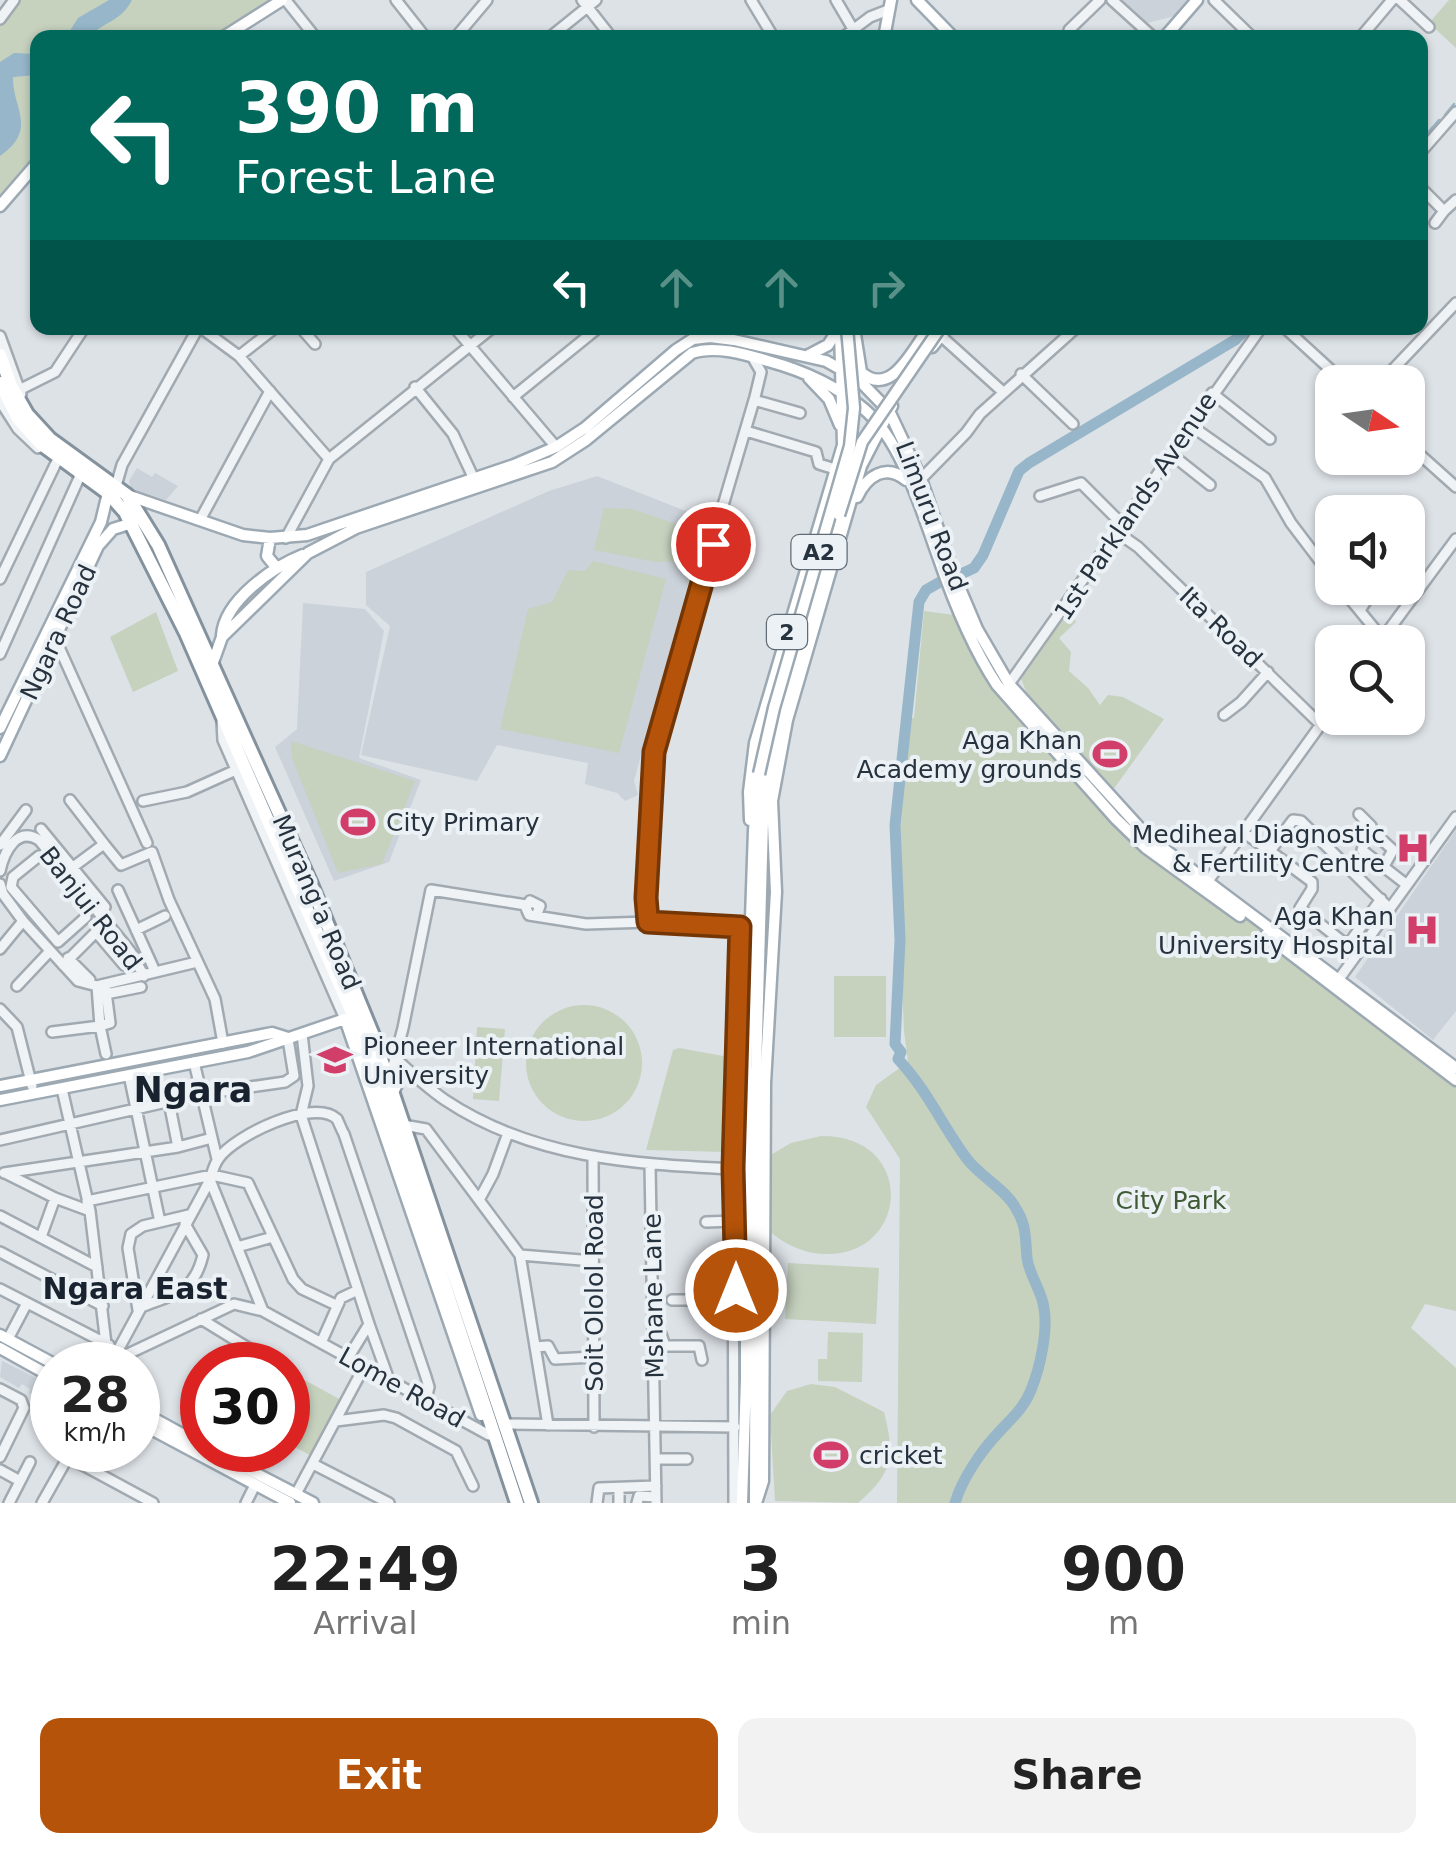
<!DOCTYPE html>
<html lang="en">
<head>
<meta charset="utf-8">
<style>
  :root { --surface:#fff; --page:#f2f2f2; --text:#222; --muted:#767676; --accent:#b45309 }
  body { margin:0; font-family:"DejaVu Sans",sans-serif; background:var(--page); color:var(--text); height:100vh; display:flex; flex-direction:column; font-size:38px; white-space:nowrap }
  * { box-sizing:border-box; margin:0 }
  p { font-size:32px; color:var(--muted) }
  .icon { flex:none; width:55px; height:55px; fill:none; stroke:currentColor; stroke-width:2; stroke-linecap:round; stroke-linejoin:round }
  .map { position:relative; height:1503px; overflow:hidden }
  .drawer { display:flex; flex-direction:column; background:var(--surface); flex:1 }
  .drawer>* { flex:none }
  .guide { position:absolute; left:30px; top:30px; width:1398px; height:305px; border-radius:20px; box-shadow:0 2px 8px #0004; background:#00695c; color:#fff; overflow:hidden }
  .needle { width:65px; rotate:103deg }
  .fabs { position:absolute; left:1315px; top:365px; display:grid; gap:20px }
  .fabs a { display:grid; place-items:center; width:110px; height:110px; border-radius:20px; background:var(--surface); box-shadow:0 2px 8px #0004; font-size:50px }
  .speed { position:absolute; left:30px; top:1342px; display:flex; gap:20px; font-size:50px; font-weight:700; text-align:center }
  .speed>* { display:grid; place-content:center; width:130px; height:130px; border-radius:50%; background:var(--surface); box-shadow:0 2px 8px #0004; line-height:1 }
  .speed small { font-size:25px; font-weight:400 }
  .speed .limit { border:15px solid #d22; background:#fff; color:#111 }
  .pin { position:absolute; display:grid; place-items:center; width:85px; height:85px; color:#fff; margin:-42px; border:5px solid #fff; border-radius:50%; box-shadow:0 2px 10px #0007 }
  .me { position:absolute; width:110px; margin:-55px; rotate:0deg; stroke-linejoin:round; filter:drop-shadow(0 0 8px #0008) }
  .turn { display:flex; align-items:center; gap:35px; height:210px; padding:0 40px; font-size:45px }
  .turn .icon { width:130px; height:130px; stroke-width:2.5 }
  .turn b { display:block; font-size:70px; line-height:85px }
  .lanes { display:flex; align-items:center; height:95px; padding:0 40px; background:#0003; justify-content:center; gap:50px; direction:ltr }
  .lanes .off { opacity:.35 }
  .eta { display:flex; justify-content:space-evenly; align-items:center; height:170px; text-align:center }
  .eta b { font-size:60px; font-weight:600; line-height:70px }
  .action { display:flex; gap:20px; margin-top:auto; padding:20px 40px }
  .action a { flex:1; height:115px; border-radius:20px; background:var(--accent); color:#fff; font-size:40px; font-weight:600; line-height:115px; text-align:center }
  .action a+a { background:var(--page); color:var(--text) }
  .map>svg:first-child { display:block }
</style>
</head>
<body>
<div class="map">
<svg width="1456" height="1503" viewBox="0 0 1456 1503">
  <rect width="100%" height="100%" fill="#dde2e7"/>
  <path fill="#cbd2d9" d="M 1118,0 L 1188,0 L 1175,16 L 1143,24 Z
    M 137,468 L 152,477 L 155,473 L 178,486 L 166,500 L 131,489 L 129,481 Z
    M 597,476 L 706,519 L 634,781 L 638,795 L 625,801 L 617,793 L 585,784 L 588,763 L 497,745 L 477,781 L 361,755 L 390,626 L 366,605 L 366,572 L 549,491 Z
    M 303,603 L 365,609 L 384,631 L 359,758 L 421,780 L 389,862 L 334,881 L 275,747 L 297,729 Z
    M 1456,830 L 1456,1011 L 1433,1040 L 1355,977 Z
    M 2,1361 L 49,1384 L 43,1397 L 36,1396 L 29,1393 L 30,1389 L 22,1384 L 19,1388 L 0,1377 Z"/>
  <path fill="#c6d1be" d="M 15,0 L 272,0 L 211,37 L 38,38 L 37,156 L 0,202 L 0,19 Z
    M 1449,0 L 1456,0 L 1456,48 L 1429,23 Z
    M 604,508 L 632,509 L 685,527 L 678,561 L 656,562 L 594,550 Z
    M 593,561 L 666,579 L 619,753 L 500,729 L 528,609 L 552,602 L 568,570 L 585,571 Z
    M 924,611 L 954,615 L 980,659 L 1029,720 L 1136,824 L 1456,1071 L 1456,1311 L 1425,1304 L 1411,1328 L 1456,1368 L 1456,1503 L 897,1503 L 900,1159 L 866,1107 L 876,1085 L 908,1062 L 904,1031 L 895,825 L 909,718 L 914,718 Z
    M 1070,611 L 1076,622 L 1059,638 L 1071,652 L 1069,671 L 1088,688 L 1100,705 L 1108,695 L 1123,697 L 1164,719 L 1113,790 L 1029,699 L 1020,676 Z
    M 156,612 L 178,671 L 133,692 L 110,637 Z
    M 291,741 L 415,781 L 382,864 L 338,873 L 292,758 Z
    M 834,976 L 886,976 L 886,1037 L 834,1037 Z
    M526 1063a58 58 0 1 1 116 0a58 58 0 1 1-116 0Z
    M 477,1027 L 505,1029 L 499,1101 L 473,1099 Z
    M 679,1048 L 729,1057 L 727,1152 L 646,1150 L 673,1050 Z
    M 821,1136 C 917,1135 910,1256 825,1254 C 804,1254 784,1244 768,1230 L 769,1156 L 791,1143 Z
    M 788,1263 L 879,1268 L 876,1324 L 785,1319 Z
    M 828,1332 L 863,1333 L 862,1382 L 818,1381 L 818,1359 L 827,1359 Z
    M 288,1371 L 343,1401 L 313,1457 L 288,1443 Z
    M 811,1384 L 835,1387 L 884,1412 C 895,1456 893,1473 858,1503 L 775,1501 L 770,1415 L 787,1391 Z"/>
  <path fill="#97b6c9" d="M 109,0 L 132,0 C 120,23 103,21 90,37 L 66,37 L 78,18 Z
    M 14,53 L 37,54 L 37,75 L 13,77 C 12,108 39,129 0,156 L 0,62 Z"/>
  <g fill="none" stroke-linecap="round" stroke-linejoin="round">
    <path stroke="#97b6c9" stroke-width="2.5" d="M 1445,115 L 1454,104
      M 1420,142 L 1439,120"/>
    <path stroke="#97b6c9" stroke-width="11" d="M 961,574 L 974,568 L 983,555 L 1019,471 L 1029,463 L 1235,340 L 1247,328
      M 940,582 L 926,590 L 919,602 L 895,825 L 900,940 L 895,1044 L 901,1052 L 898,1059 C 927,1090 942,1125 967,1159 C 980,1176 1006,1190 1015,1207 C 1027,1225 1025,1238 1027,1258 C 1029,1275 1042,1291 1044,1308 C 1048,1332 1040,1368 1031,1390 C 1024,1408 1011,1419 999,1432 C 981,1451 962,1479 955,1503"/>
    <g stroke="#a2aab1" stroke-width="14">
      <path id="minor" d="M 396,0 L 426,38
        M 582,0 L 612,38
        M 751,0 L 774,38
        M 836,0 L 853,29
        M 1112,0 L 1154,38
        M 1214,0 L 1253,38
        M 1400,0 L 1429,27
        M 288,3 L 316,38
        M 0,19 L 14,0
        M 1069,30 L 1100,0
        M 455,38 L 487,0
        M 549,38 L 596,0
        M 842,38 L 870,17 L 888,10
        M 1360,38 L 1392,0
        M 1420,153 L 1456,112
        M 1420,187 L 1444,211 L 1435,223
        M 1444,211 L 1456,200
        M 201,328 L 239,356 L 329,459
        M 301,328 L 315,344
        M 455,328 L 556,447
        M 1285,328 L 1344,382
        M 0,336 L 21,394
        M 941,336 L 1003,392
        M 239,356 L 275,328
        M 1021,374 L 1073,424
        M 1381,382 L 1456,303
        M 415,387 L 453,434 L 474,479
        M 19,390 L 55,372 L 84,328
        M 1212,393 L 1270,439
        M 513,397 L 598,328
        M 754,400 L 800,413
        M 0,401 L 18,429 L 38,448
        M 1190,425 L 1265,478 L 1291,523 L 1332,577
        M 746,431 L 816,452 L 819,464 L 835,469
        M 1408,444 L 1456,487
        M 1171,454 L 1210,485
        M 921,479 L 966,433 L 980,414 L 1076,328
        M 116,486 L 122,465 L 198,328
        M 1040,496 L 1081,483 L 1123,525
        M 200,520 L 270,391
        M 1118,533 L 1138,547 L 1321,725
        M 286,538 L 329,459 L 492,328
        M 0,579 L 56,463
        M 1341,588 L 1383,639
        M 1360,610 L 1375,588
        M 54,636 L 147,843
        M 1380,642 L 1456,539
        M 0,654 L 79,478
        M 1009,684 L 1261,328
        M 1224,715 L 1241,702 L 1268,672
        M 222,722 L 223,740 L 345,1019
        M 143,801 L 187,792 L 236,770
        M 1359,814 L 1371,826 L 1362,850 L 1407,885
        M 41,829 L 105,907
        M 1370,829 L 1393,850 L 1384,866
        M 1243,832 L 1270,851 L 1293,820 L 1301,821 L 1390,909
        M 104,844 L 121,865 L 152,852 L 169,900 L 215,999 L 223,1043
        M 0,845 L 26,810
        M 1270,851 L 1312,882 L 1312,889 L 1300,908 L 1343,942 L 1350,942 L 1381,899
        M 39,856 L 13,877 L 11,887 L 58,942 L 86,917
        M 0,871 C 4,852 17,826 39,840 L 130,951 L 144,976
        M 65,873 L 104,844 L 70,800
        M 1208,881 L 1332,709
        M 0,884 L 3,894 L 23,921 L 78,981 L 97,986 L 197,962
        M 118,890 L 153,967
        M 536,916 L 540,906 L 530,901 L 526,908 L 529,915 L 586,924 L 648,922 L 739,927 L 733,1169 L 734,1503
        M 648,922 L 654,752 L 670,685 L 755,397 L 761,372 L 753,358
        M 136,930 L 165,916
        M 0,949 L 23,921
        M 68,958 L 90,980
        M 63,965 L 96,932 L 124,965
        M 1339,979 L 1456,817
        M 105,984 L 110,1023 L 100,1026 L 106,1054
        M 17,986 L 50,951
        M 106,994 L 141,987
        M 0,1009 L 17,1027 L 32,1086
        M 52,1032 L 100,1026 L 97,986
        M 302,1034 L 308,1086 L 301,1115 L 369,1324 L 348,1358
        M 375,1040 C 398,1060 420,1083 445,1100 C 532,1158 632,1164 733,1169
        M 194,1062 L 217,1159
        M 129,1075 L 160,1222
        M 389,1081 L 403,1028 L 431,890 L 526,905
        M 62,1089 L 90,1211 L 106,1344
        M 169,1102 L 178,1147
        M 403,1125 L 426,1129 L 520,1255
        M 0,1140 L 201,1094 L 285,1082 L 294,1076 L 288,1039
        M 593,1158 L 594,1427
        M 650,1165 L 656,1503
        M 4,1173 L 178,1147 L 212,1138
        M 7,1174 L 55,1198 L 90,1211
        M 210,1180 L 263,1311
        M 479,1200 L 493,1174 L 508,1133
        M 87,1201 L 212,1175 L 248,1183 L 293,1279 L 302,1289 L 336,1305
        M 0,1216 L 97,1267
        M 706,1222 L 735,1221
        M 41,1237 L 55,1198
        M 237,1247 L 273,1237
        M 0,1252 L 103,1306
        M 0,1289 L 109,1345
        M 672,1300 L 736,1300
        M 141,1307 C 174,1294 194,1293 203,1255 L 185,1224
        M 138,1310 L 128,1248 L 131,1234 L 143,1226 L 189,1215
        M 201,1319 L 271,1362
        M 369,1324 L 389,1380
        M 654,1333 L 661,1334 L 665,1346 L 699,1346 L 702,1360
        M 8,1339 L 27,1303
        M 321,1343 L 341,1298 L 358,1290
        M 535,1347 L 548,1346 L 555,1359 L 594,1357
        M 113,1361 L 234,1304 L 263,1311 L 489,1435
        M 110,1365 L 210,1180 C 212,1173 214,1164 219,1158 C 234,1136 314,1097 337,1119 C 338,1121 343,1133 344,1134 L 426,1377 L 429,1387 L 426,1399
        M 0,1389 L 21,1400 L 24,1408 L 0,1457
        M 336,1421 L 384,1415 L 396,1418 L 456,1451 L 473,1486
        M 505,1424 L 735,1427
        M 548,1425 L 520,1255 L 593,1261
        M 68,1457 L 153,1503
        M 656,1459 L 687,1459
        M 313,1464 L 389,1503
        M 0,1470 L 20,1481
        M 619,1488 L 619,1503
        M 296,1494 L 364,1367
        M 9,1503 L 30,1462
        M 42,1503 L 72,1450
        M 246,1503 L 255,1485
        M 597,1503 L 599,1488 L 656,1486
        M 637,1503 L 639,1496 L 656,1497"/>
    </g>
    <g stroke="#9ca9b3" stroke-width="15">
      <path id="major" d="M 917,0 L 954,38
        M 222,38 L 282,0
        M 884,38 L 891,0
        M 1164,38 L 1197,0
        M 0,206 L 38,162
        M 854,328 L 861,372 C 891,399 913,349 929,328
        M 932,347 L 947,328
        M 809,355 L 828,345 L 839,328
        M 809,378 L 829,399 L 840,425
        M 127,495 L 243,535 L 270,538 L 307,535 L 514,465 L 556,447 L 585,428 L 676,350 L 693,339 L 710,337 L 734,340 L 826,361 L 858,379 L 889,411 L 921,479 L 952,570 L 977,629 L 1009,684 L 1148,837 L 1456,1068
        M 857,497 C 867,476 886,463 906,480
        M 270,538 L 267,556 L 276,567
        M 222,635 C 225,600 273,567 303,555
        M 212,665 L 222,637 L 308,553 L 356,528 L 552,462 L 586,440 L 692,353 C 715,345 745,354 768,361 C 801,370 837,386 864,409 C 903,442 922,513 939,559 C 954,603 972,647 997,685 L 1116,819 L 1146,848 L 1240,916
        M 0,728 L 101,522 L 108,493
        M 0,756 L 98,546 L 113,529 L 132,523
        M 750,820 L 749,792 L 755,743 L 843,445 L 840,328
        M 1266,935 L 1456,1080
        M 0,1086 L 272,1033 L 288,1038
        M 392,1094 L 399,1081 L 410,1074 L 414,1075
        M 0,1100 L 248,1052 L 345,1019 L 481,1415
        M 0,1335 L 56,1365
        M 0,1348 L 52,1377
        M 138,1410 L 202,1445
        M 138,1422 L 290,1503
        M 211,1450 L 313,1503
        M 742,1503 L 746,1379 L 746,1065 L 754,830 L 759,774
        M 755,1503 L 756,1071 L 763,822 L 773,745 L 839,515
        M 756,1503 L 763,1481 L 765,1083 L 776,892 L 772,801 L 787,720 L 861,466 L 892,406"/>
    </g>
    <g stroke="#84929e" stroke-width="18">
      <path id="highway" d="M 0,355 L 11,386 L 27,414 L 50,439 L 127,495 L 158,545 L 310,882 L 374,1038 L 531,1503
        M 0,383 L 19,420 L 41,444 L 108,493 L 125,512 L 186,633 L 361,1033 L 517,1503"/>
    </g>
    <use href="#minor" stroke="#f0f3f6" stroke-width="9"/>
    <use href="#major" stroke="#fff" stroke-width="10"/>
    <use href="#highway" stroke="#fff" stroke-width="12"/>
    <g stroke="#9ca9b3" stroke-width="15" stroke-linecap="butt">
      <path id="major-bridge" d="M 839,515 L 862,442 L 940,328
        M 759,774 L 774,708 L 850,446 L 854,408 L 847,328"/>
    </g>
    <use href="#major-bridge" stroke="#fff" stroke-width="10"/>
  </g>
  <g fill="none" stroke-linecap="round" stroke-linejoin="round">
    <g stroke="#753606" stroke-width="25">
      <path id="route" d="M 713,544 L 654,752 L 646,898 L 648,922 L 740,927 L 733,1168 L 736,1290"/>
    </g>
    <use href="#route" stroke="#b45309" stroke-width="18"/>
  </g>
  <defs>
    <g id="stadium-bare" transform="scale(2.7)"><path d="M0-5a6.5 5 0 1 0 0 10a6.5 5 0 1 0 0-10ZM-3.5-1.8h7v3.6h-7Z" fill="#d13e69" stroke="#ecf1f5" stroke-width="2.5" paint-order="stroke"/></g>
    <g id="hospital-bare" transform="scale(2.7)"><path d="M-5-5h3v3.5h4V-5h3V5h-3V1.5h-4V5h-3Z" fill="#d13e69" stroke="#ecf1f5" stroke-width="2.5" paint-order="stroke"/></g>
    <g id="university-bare" transform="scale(2.7)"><path d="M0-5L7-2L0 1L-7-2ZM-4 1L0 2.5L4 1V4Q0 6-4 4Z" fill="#d13e69" stroke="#ecf1f5" stroke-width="2.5" paint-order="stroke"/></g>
  </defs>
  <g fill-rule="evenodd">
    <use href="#stadium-bare" x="1110" y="754"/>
    <use href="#stadium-bare" x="358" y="822"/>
    <use href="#hospital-bare" x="1413" y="848"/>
    <use href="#hospital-bare" x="1422" y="930"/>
    <use href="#university-bare" x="335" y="1060"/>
    <use href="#stadium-bare" x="831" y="1455"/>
  </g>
  <g text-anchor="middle" stroke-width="8" stroke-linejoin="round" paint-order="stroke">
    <g fill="#ecf1f5" stroke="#616b75" stroke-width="2.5">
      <rect x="791.5" y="535" width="55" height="34" rx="8"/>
      <rect x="767" y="615" width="40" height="34" rx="8"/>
    </g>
    <g font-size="22" font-weight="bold" fill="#26323e">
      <text x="819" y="560">A2</text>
      <text x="787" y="640">2</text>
    </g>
    <g font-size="25" fill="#26323e" stroke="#ecf1f5">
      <text transform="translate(1135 506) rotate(-56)" y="9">1st Parklands Avenue</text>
      <text transform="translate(932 516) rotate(69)" y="9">Limuru Road</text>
      <text transform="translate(1221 627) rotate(44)" y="9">Ita Road</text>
      <text transform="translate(58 632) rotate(-65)" y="9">Ngara Road</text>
      <text transform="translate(317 902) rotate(67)" y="9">Murang'a Road</text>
      <text transform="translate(91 908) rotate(52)" y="9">Banjui Road</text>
      <text transform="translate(594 1293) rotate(-90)" y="9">Soit Ololol Road</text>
      <text transform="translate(653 1296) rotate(-91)" y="9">Mshane Lane</text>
      <text transform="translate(402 1387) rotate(29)" y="9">Lome Road</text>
    </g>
    <g font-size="25" fill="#26323e" stroke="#ecf1f5" text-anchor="end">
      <text x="1082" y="749">Aga Khan<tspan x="1082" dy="29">Academy grounds</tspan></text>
      <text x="386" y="831" text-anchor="start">City Primary</text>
      <text x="1385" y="843">Mediheal Diagnostic<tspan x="1385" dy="29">&amp; Fertility Centre</tspan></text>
      <text x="1394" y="925">Aga Khan<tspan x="1394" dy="29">University Hospital</tspan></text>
      <text x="363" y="1055" text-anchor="start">Pioneer International<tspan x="363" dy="29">University</tspan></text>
      <text x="859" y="1464" text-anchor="start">cricket</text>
    </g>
    <g font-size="25" fill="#405a33" stroke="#ecf1f5">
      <text x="1171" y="1209">City Park</text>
    </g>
    <g font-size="30" font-weight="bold" fill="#19232f" stroke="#ecf1f5">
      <text x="135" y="1299">Ngara East</text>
    </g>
    <g font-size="35" font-weight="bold" fill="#19232f" stroke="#ecf1f5">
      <text x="193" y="1102">Ngara</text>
    </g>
  </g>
</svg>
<div class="fabs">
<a><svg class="needle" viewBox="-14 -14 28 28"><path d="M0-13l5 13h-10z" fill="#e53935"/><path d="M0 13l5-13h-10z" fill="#767676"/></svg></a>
<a><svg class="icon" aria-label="sound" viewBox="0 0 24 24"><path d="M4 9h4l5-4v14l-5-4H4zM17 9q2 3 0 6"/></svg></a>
<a><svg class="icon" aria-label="search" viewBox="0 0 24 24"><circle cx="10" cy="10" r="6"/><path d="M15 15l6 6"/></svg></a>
</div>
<div class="speed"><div>28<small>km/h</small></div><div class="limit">30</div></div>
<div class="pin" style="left:713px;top:544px;background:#d93025"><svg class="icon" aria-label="arrive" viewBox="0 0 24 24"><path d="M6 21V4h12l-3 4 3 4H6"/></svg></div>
<svg class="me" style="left:736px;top:1290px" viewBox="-20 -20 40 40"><circle r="17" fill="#b45309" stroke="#fff" stroke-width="3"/><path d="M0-11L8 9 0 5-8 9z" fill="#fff"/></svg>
<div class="guide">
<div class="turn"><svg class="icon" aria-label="left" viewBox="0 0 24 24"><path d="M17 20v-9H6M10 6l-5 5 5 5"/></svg><div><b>390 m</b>Forest Lane</div></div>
<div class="lanes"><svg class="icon" aria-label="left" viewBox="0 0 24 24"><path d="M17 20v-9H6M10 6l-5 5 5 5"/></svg><svg class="icon off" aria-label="ahead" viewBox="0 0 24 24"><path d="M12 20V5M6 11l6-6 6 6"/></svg><svg class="icon off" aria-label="ahead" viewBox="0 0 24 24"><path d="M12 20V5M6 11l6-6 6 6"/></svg><svg class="icon off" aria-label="right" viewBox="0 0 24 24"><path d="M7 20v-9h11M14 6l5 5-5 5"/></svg></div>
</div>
</div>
<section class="drawer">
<div class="eta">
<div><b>22:49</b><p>Arrival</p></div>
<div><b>3</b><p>min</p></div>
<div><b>900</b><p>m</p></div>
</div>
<div class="action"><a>Exit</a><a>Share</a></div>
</section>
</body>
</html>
